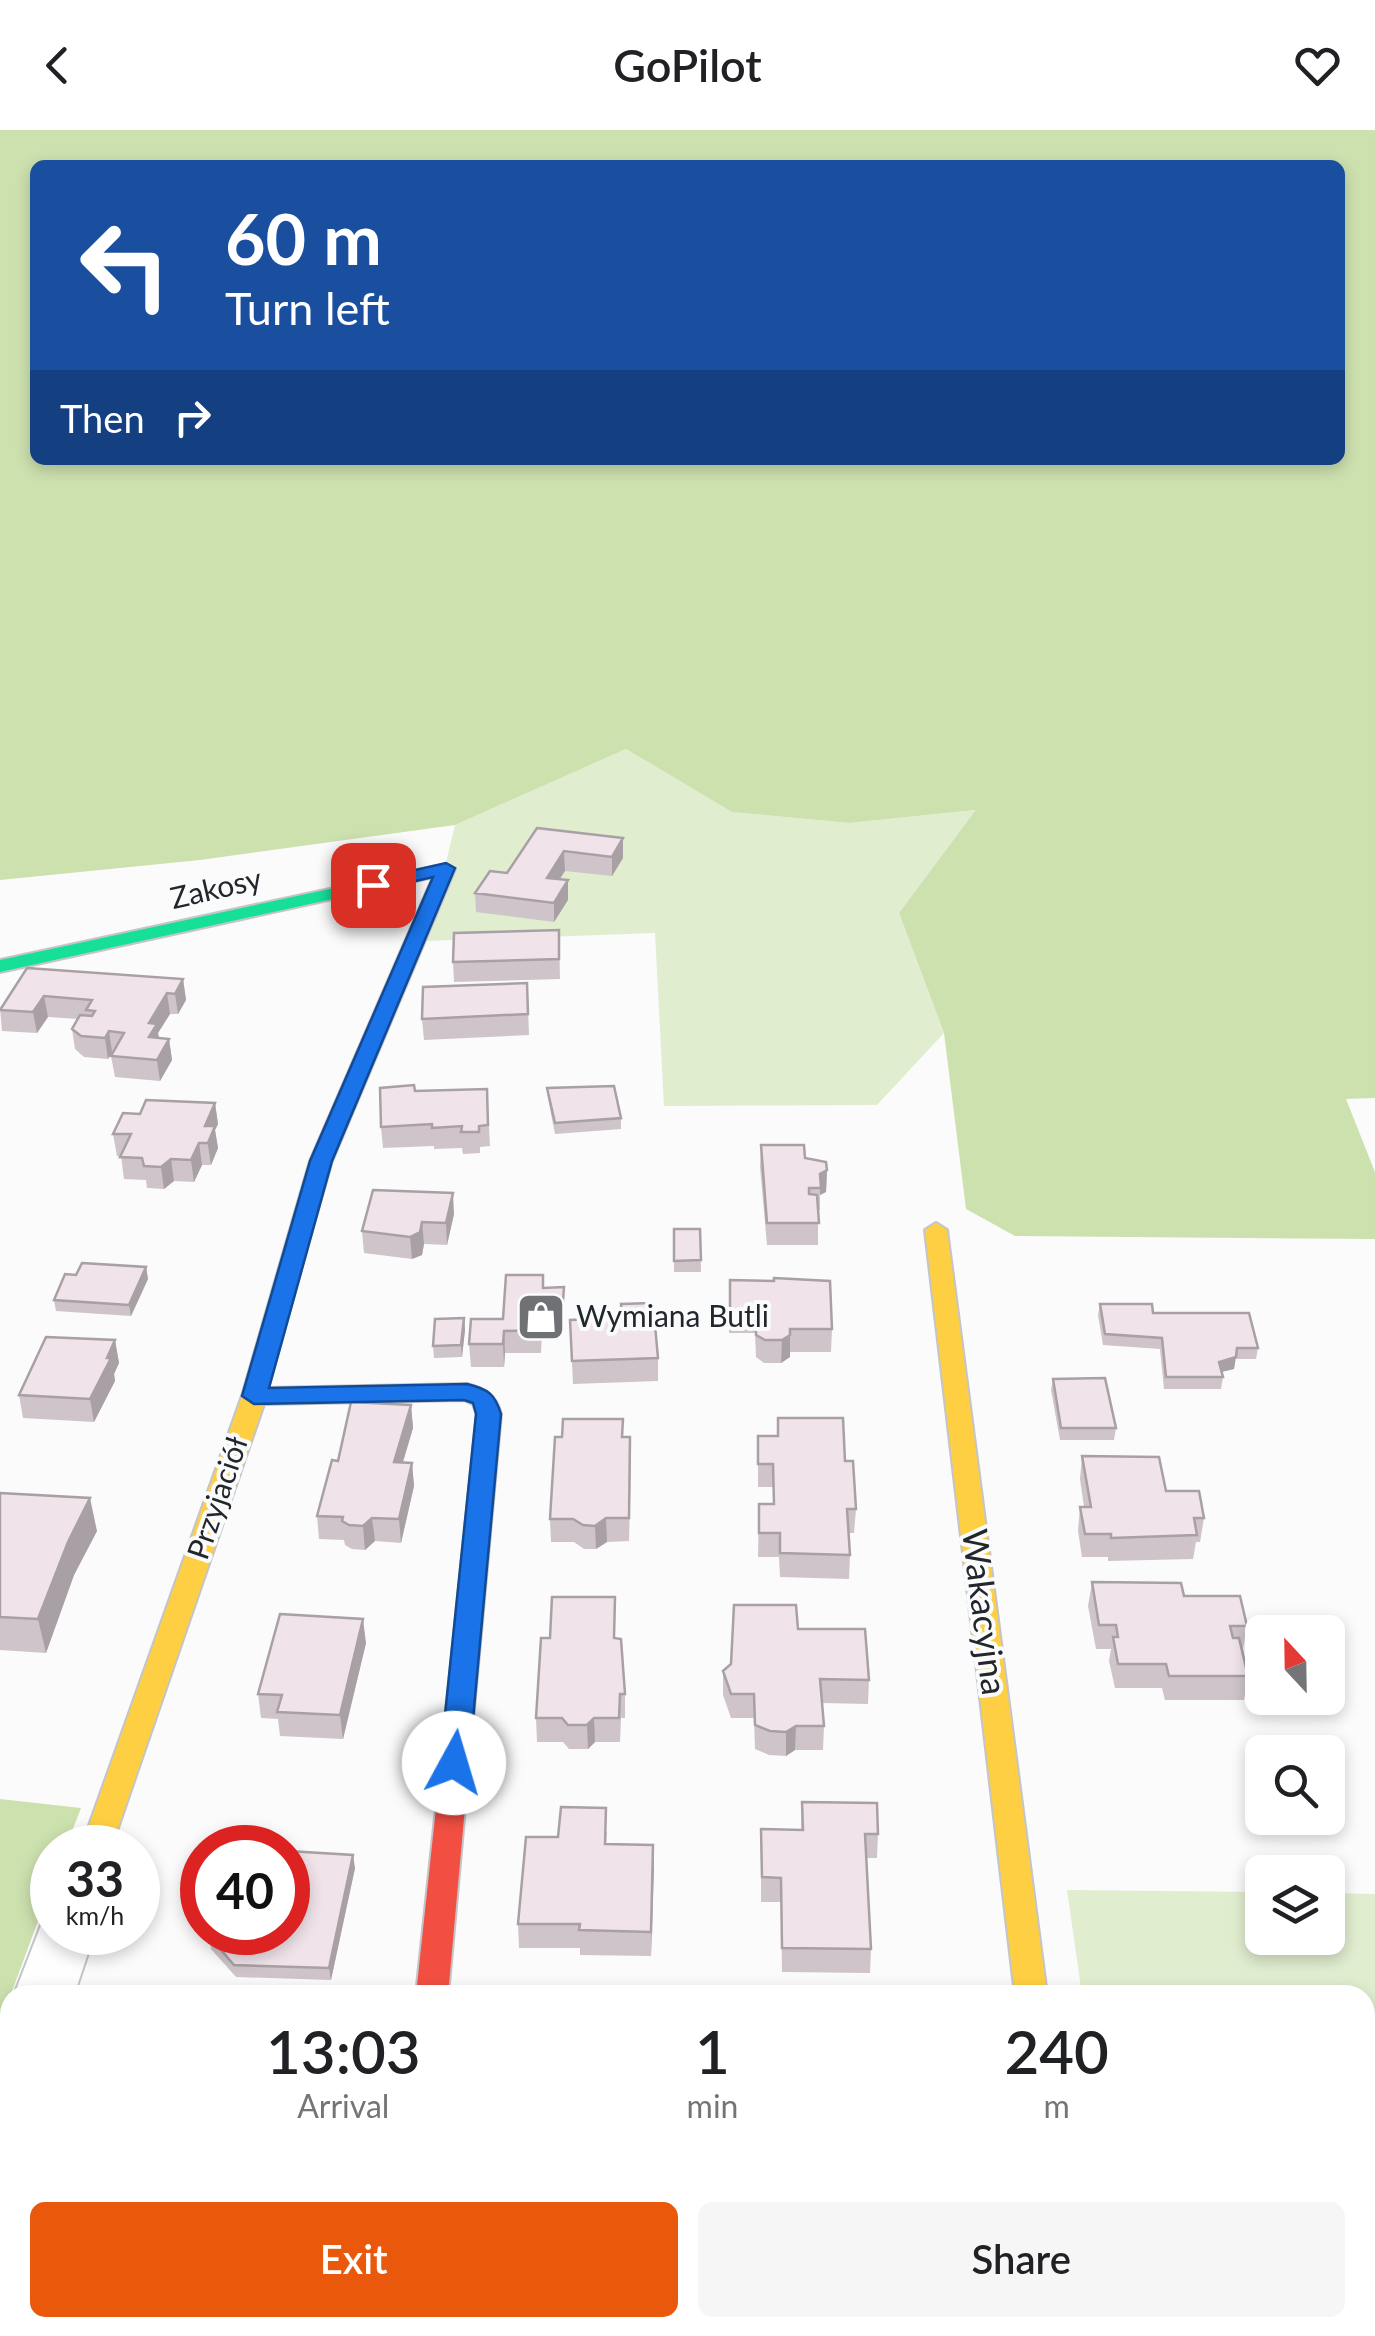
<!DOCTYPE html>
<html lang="en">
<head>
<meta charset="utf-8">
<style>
  :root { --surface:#fff; --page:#f6f6f6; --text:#202124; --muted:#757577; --accent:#ea580c }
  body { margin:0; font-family:Lato,sans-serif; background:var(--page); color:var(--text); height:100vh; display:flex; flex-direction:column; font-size:38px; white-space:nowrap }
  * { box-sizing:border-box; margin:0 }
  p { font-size:32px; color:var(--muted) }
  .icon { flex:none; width:55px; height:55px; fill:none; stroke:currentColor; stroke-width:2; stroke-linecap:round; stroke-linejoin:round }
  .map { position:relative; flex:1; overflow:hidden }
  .details { position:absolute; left:0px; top:1855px; width:1375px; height:352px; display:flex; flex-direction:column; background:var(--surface); border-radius:30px 30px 0 0; box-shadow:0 5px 15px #0003 }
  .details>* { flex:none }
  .top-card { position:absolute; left:30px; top:30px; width:1315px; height:305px; border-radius:15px; box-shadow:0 5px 15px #0003; background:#1a4fa0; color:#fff; overflow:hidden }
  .needle { width:65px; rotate:338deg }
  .buttons { position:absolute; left:1245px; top:1485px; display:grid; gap:20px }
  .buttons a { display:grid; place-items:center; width:100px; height:100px; border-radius:15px; background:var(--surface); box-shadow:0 5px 15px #0003; font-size:50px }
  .speed { position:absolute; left:30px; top:1695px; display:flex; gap:20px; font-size:50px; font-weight:700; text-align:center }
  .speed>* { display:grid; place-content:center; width:130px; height:130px; border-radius:50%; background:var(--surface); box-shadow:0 5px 15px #0003; line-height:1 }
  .speed small { font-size:25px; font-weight:400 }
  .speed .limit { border:15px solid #d22; background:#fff; color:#111 }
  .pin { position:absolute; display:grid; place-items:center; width:85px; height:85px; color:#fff; margin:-42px; border-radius:20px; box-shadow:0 5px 15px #0006 }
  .me { position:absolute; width:110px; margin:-55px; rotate:6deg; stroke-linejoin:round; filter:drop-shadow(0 0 8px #0008) }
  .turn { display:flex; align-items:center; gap:35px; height:210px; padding:0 30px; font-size:45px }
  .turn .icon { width:130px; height:130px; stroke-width:2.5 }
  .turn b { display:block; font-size:70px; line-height:85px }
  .then { display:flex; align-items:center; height:95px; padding:0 30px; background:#0003; gap:20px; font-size:38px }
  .eta { display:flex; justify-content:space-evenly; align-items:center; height:170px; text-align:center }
  .eta b { font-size:60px; font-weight:600; line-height:70px }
  .button { display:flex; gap:20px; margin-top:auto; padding:20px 30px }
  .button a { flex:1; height:115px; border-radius:15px; background:var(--accent); color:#fff; font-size:40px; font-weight:600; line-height:115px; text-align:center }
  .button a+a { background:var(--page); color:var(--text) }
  header { display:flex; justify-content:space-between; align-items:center; height:130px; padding:0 30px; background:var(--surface); font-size:45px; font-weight:600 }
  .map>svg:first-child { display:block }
</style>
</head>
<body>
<header><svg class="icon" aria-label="back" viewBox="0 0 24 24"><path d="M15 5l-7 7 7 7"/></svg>GoPilot<svg class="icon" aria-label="heart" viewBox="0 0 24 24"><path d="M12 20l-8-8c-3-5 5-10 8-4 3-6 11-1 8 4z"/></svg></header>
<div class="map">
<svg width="1375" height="2206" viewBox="0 0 1375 2206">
  <rect width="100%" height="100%" fill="#fbfbfc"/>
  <path fill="#e0edcf" d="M 626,619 L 732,682 L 849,693 L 977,680 L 899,783 L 944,903 L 877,975 L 664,976 L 655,803 L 427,811 L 455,695 Z
    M 1067,1760 L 1262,1762 L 1262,1808 L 1328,1808 L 1328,1763 L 1375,1764 L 1375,1949 L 1365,1949 L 1365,1865 L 1082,1865 Z"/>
  <path fill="#cde1af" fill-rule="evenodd" d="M 0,0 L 1375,0 L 1375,968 L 1346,969 L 1375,1042 L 1375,1109 L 1015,1106 L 966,1079 L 944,903 L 899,783 L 976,680 L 849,693 L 732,682 L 626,619 L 455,695 L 200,730 L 0,750 ZM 35,35 L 1340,35 L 1340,330 L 35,330 Z
    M 0,1669 L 81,1678 L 66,1717 L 52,1718 L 52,1753 L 0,1894 Z
    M 10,2113 L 10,2198 L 979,2198 L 980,2206 L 0,2206 L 0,2141 Z"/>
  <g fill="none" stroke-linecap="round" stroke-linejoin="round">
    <g stroke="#c4c5c8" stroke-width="4">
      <path id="street" d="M 52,1783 L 52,1802 L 95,1802 L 74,1865 L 14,1865 L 45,1785 Z
        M 10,1934 L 10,2014 L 0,2018 L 0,1938 Z
        M 1365,1973 L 1375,1974 L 1375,2030 L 1365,2029 Z
        M 1022,2198 L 1090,2198 L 1090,2206 L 1022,2206 Z"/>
    </g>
    <g stroke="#c4c5c8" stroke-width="4">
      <path id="fast" d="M 446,734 L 455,739 L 332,1031 L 307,1117 L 296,1124 L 285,1117 L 310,1031 L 433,747 L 0,842 L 0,830 Z"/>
    </g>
    <g stroke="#c4c5c8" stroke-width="4">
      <path id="slow" d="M 936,1093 L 947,1100 L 1047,1865 L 1015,1865 L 925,1100 Z
        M 296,1110 L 307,1117 L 268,1258 L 467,1254 C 487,1260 495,1264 501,1284 L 470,1622 L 466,1630 L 456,1633 L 446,1630 L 442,1622 L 477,1284 L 473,1274 L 464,1270 L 264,1274 L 111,1718 L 81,1718 L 242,1266 L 285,1117 Z"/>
    </g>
    <g stroke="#c4c5c8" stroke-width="4">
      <path id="jam" d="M 456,1611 L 466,1614 L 470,1622 L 448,1865 L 416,1865 L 442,1622 L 446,1614 Z"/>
    </g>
    <use href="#street" fill="#fefeff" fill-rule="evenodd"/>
    <use href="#fast" fill="#16e098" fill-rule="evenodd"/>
    <use href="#slow" fill="#ffcf43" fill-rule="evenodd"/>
    <use href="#jam" fill="#f24e42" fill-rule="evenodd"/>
  </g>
  <path fill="#cec4c9" d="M 537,698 L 623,708 L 623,728 L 612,746 L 565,741 L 559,749 L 568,770 L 554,792 L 476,782 L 475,763 L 507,743 Z
    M 559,800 L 560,849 L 454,852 L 453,832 Z
    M 27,838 L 183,849 L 186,870 L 178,884 L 170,884 L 158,903 L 159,908 L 169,909 L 172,930 L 160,951 L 115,947 L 111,926 L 113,922 L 108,929 L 84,927 L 75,919 L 72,899 L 78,889 L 48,887 L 37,903 L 2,901 L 0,878 Z
    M 527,853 L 529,905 L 424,910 L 422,889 Z
    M 547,958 L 621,988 L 621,999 L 555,1004 L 548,969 Z
    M 487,959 L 490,1016 L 480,1017 L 480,1023 L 463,1024 L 462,1018 L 434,1019 L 434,1016 L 383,1018 L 381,997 L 415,961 Z
    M 215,973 L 218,994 L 215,1000 L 218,1018 L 211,1035 L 202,1035 L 194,1052 L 174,1051 L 164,1059 L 147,1058 L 146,1050 L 124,1049 L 121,1026 L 117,1026 L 113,1004 L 140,984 Z
    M 761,1015 L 805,1028 L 827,1040 L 826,1062 L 820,1065 L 820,1080 L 818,1080 L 818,1115 L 767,1115 L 760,1037 Z
    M 454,1084 L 447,1115 L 424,1114 L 422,1125 L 412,1129 L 364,1123 L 362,1101 Z
    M 674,1099 L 700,1099 L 701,1142 L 674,1142 Z
    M 146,1137 L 148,1149 L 131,1186 L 56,1181 L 54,1170 L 76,1145 Z
    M 730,1150 L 832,1199 L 831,1222 L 790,1222 L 790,1227 L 781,1233 L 764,1233 L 756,1227 L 755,1203 L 729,1203 Z
    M 564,1157 L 564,1193 L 555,1193 L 554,1204 L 542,1204 L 541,1223 L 505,1223 L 504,1237 L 471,1237 L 469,1214 L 544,1158 Z
    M 621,1174 L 658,1228 L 658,1251 L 573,1254 L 570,1190 L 621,1188 Z
    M 1100,1174 L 1153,1183 L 1258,1218 L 1256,1229 L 1235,1229 L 1234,1239 L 1221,1242 L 1223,1247 L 1221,1259 L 1164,1259 L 1160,1219 L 1103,1215 L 1098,1185 Z
    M 464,1188 L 465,1200 L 462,1227 L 434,1228 L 433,1216 Z
    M 115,1210 L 119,1233 L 114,1244 L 115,1251 L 94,1292 L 23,1288 L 19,1265 Z
    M 1053,1249 L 1116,1298 L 1114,1310 L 1060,1310 L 1051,1260 Z
    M 411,1275 L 413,1298 L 403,1332 L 412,1333 L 414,1356 L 401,1413 L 375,1411 L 365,1420 L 352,1419 L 345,1415 L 344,1410 L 319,1409 L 317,1386 L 338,1331 Z
    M 778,1288 L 845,1331 L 856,1379 L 854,1403 L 849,1403 L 850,1425 L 849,1449 L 780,1447 L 779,1427 L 758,1427 L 759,1374 L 773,1374 L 773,1357 L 758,1357 L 758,1306 L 777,1306 Z
    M 623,1307 L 631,1330 L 629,1411 L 607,1412 L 596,1419 L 584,1419 L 574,1412 L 551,1412 L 550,1389 Z
    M 1082,1326 L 1166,1361 L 1204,1388 L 1200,1412 L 1196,1412 L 1193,1429 L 1108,1431 L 1108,1427 L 1082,1427 L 1078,1401 L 1080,1377 L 1084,1377 L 1080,1349 Z
    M 0,1363 L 97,1401 L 74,1445 L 46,1523 L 0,1520 Z
    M 1092,1452 L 1184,1466 L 1247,1496 L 1243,1519 L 1248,1546 L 1244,1570 L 1165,1570 L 1162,1558 L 1115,1558 L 1109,1531 L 1111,1519 L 1096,1519 L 1088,1476 Z
    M 615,1467 L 615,1508 L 625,1564 L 625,1588 L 621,1588 L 620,1612 L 595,1612 L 588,1619 L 569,1619 L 563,1612 L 537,1612 L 536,1588 L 550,1508 Z
    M 798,1499 L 869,1550 L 868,1574 L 822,1573 L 824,1596 L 823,1620 L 795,1620 L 786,1626 L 769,1625 L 755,1619 L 754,1588 L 731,1588 L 723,1565 L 723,1541 Z
    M 366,1513 L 343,1609 L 280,1606 L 278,1589 L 261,1588 L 258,1564 Z
    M 802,1672 L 878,1704 L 877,1728 L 867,1728 L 871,1819 L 870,1843 L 782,1842 L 781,1772 L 761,1772 L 761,1699 L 801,1700 Z
    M 607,1702 L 606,1714 L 653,1715 L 651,1826 L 580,1825 L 580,1818 L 519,1818 L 518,1794 L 558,1707 Z
    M 355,1738 L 331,1850 L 236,1847 L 211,1819 L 209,1806 Z
    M 1218,2198 L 1365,2198 L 1375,2206 L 1219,2206 Z"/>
  <path fill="#a8a0a4" d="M 623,708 L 623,728 L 612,746 L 612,727 Z
    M 564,721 L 565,741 L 548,767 L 547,748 Z
    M 568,750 L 568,770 L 554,792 L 554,773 Z
    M 183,849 L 186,870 L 178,884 L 175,864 Z
    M 167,863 L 170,884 L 158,903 L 160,915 L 149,907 L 149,893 Z
    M 44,866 L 48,887 L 37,903 L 33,882 Z
    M 109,901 L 112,922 L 108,929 L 105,908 Z
    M 169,909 L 172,930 L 160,951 L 157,930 Z
    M 215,973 L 218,994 L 215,1000 L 218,1018 L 211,1035 L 205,996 Z
    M 199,1013 L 202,1035 L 194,1052 L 191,1030 Z
    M 171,1029 L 174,1051 L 164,1059 L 161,1037 Z
    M 827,1040 L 826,1062 L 820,1065 L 820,1044 Z
    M 453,1063 L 454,1084 L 447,1115 L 446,1093 Z
    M 422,1092 L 424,1114 L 422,1125 L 412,1129 L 410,1107 Z
    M 146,1137 L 148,1149 L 131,1186 L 129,1175 Z
    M 464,1188 L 465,1200 L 462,1227 L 461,1215 Z
    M 504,1201 L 505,1223 L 504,1237 L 503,1214 Z
    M 790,1205 L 790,1227 L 781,1233 L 782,1210 Z
    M 115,1210 L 119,1233 L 114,1244 L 115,1251 L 94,1292 L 90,1269 Z
    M 1236,1227 L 1234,1239 L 1217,1243 L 1219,1232 Z
    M 411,1275 L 413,1298 L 396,1355 L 394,1332 Z
    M 412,1333 L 414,1356 L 401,1413 L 399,1389 Z
    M 90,1368 L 97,1401 L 74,1445 L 46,1523 L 38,1489 L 68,1412 Z
    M 372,1388 L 375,1411 L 365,1420 L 363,1396 Z
    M 606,1388 L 607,1412 L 596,1419 L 595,1396 Z
    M 363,1489 L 366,1513 L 343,1609 L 340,1585 Z
    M 594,1588 L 595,1612 L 588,1619 L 587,1595 Z
    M 796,1596 L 795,1620 L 786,1626 L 786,1602 Z
    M 653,1715 L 654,1739 L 651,1826 L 651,1802 Z
    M 353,1725 L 355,1738 L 331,1850 L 329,1838 Z"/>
  <path fill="#f0e4ea" stroke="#a8a0a4" stroke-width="2.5" d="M 537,698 L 623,708 L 612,727 L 564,721 L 547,748 L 568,750 L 554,773 L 475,763 L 490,741 L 507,743 Z
    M 559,800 L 559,829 L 453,832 L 454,803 Z
    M 27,838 L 183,849 L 175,864 L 167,863 L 149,893 L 157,894 L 149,907 L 169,909 L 157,930 L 111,926 L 124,903 L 109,901 L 105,908 L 81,906 L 72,899 L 80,885 L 92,886 L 95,881 L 86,880 L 92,870 L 44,866 L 33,882 L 0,880 Z
    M 527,853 L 528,884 L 422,889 L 423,857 Z
    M 414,955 L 415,961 L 487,959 L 488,995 L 479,996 L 479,1002 L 461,1002 L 462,996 L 432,998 L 432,994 L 381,997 L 380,958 Z
    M 614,956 L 621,988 L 555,993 L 547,958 Z
    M 146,970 L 215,973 L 205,996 L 215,996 L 208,1013 L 199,1013 L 191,1030 L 171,1029 L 161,1037 L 144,1036 L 142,1028 L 120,1027 L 131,1004 L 113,1004 L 123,983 L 140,984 Z
    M 761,1015 L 804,1015 L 805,1028 L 826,1032 L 827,1040 L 820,1044 L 821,1058 L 809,1058 L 809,1064 L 817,1065 L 819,1093 L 767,1093 Z
    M 373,1060 L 453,1063 L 446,1093 L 422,1092 L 420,1102 L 410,1107 L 362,1101 Z
    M 674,1099 L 700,1099 L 701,1130 L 674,1131 Z
    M 82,1133 L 146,1137 L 129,1175 L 54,1170 L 65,1144 L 76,1145 Z
    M 506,1145 L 543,1145 L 543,1158 L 564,1157 L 563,1171 L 554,1171 L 553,1181 L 541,1182 L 540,1200 L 504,1201 L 503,1214 L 469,1214 L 471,1189 L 503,1189 Z
    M 774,1148 L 830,1151 L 832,1199 L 790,1199 L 790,1205 L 782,1210 L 765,1210 L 756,1205 L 756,1181 L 730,1180 L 730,1150 L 774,1151 Z
    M 653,1173 L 658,1228 L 572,1231 L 570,1190 L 622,1188 L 621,1174 Z
    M 1100,1174 L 1152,1174 L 1153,1183 L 1249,1183 L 1258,1218 L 1237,1218 L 1236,1227 L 1219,1232 L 1223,1247 L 1166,1247 L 1162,1208 L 1105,1204 Z
    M 464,1188 L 461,1215 L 433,1216 L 435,1189 Z
    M 46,1207 L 115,1210 L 107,1228 L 111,1228 L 90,1269 L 19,1265 Z
    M 1105,1248 L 1116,1298 L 1061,1298 L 1053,1249 Z
    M 351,1272 L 411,1275 L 394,1332 L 412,1333 L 399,1389 L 372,1388 L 363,1396 L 349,1395 L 342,1391 L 343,1387 L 317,1386 L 332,1330 L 338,1331 Z
    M 778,1288 L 843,1288 L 845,1331 L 853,1331 L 856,1379 L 847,1379 L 850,1425 L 780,1423 L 780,1403 L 759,1403 L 759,1374 L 774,1374 L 773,1334 L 758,1334 L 758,1306 L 778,1306 Z
    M 563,1289 L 623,1289 L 622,1307 L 630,1307 L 629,1388 L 606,1388 L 595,1396 L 583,1395 L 573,1389 L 550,1389 L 555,1307 L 562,1307 Z
    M 1082,1326 L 1159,1327 L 1166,1361 L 1199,1361 L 1204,1388 L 1194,1388 L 1197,1405 L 1111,1408 L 1111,1404 L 1085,1404 L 1080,1377 L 1091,1377 Z
    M 0,1363 L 90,1368 L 68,1412 L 38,1489 L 0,1487 Z
    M 1092,1452 L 1181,1453 L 1184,1466 L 1240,1466 L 1247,1496 L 1230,1496 L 1233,1508 L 1239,1508 L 1248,1546 L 1169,1546 L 1166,1534 L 1118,1534 L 1113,1507 L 1118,1507 L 1116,1495 L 1099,1495 Z
    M 552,1467 L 615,1467 L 614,1508 L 621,1509 L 625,1564 L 620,1564 L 619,1588 L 594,1588 L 587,1595 L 568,1595 L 562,1588 L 536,1588 L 541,1508 L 550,1508 Z
    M 734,1475 L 796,1475 L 798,1499 L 865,1499 L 869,1550 L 820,1549 L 824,1596 L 796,1596 L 786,1602 L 770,1601 L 755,1595 L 754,1564 L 731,1564 L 723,1541 L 731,1534 Z
    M 280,1484 L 363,1489 L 340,1585 L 277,1582 L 282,1565 L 258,1564 Z
    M 802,1672 L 877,1673 L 878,1704 L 865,1704 L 871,1819 L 782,1818 L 781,1748 L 762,1747 L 761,1699 L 803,1700 Z
    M 561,1677 L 606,1678 L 605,1714 L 653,1715 L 651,1802 L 579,1800 L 580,1794 L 518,1794 L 526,1707 L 558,1707 Z
    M 288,1721 L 353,1725 L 329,1838 L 234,1835 L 209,1806 L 210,1802 L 288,1802 Z
    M 1365,2115 L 1375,2116 L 1375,2206 L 1228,2206 L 1227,2198 L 1365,2198 Z"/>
  <path fill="#1a73e8" stroke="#114b97" stroke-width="2.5" d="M 446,733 L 455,738 L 332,1031 L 269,1258 L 467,1254 C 488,1259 495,1264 501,1284 L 469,1633 L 465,1641 L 454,1644 L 444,1641 L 440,1633 L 476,1284 L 473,1273 L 464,1270 L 254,1274 L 242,1266 L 310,1031 L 433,747 L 373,761 L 364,755 L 366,751 Z"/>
  <defs>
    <g id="shop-square" transform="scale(2.5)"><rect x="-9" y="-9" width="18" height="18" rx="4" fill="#6f7174" stroke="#fafbfd"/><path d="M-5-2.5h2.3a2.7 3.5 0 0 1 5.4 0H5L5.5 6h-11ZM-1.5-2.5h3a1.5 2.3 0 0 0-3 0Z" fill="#fff"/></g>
  </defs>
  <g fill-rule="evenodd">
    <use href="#shop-square" x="541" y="1187"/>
  </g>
  <g text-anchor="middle" stroke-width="8" stroke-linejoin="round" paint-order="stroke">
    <g font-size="30" fill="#23262a" stroke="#fafbfd">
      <text transform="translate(216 759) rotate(-13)" y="10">Zakosy</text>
      <text transform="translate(218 1368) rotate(-71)" y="10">Przyjaciół</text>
    </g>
    <g font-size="30" fill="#23262a" stroke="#fafbfd" text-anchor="start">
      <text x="576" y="1197">Wymiana Butli</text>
    </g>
    <g font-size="35" fill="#23262a" stroke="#fafbfd">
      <text transform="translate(984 1482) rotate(83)" y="12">Wakacyjna</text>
    </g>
  </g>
</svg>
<div class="buttons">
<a><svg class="needle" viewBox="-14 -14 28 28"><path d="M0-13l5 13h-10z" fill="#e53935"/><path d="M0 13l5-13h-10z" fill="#757577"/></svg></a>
<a><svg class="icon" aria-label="search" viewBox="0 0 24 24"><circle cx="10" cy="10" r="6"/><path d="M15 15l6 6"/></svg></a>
<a><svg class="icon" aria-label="layers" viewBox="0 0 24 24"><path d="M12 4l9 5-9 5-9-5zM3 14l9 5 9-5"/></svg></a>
</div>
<div class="speed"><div>33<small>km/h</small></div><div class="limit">40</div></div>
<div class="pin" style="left:373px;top:755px;background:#d93025"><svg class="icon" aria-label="arrive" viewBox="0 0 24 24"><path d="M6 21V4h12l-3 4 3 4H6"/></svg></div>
<svg class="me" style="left:454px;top:1633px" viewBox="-20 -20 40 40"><circle r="19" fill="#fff"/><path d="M0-13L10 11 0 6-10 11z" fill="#1a73e8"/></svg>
<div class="top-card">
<div class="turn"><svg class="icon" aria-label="left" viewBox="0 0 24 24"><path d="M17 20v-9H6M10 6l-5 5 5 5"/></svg><div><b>60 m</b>Turn left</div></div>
<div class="then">Then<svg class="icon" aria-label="right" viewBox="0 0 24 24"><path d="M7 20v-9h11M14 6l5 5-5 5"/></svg></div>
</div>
<section class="details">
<div class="eta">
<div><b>13:03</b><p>Arrival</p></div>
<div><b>1</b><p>min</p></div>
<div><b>240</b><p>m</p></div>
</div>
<div class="button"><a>Exit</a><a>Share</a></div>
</section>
</div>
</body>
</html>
